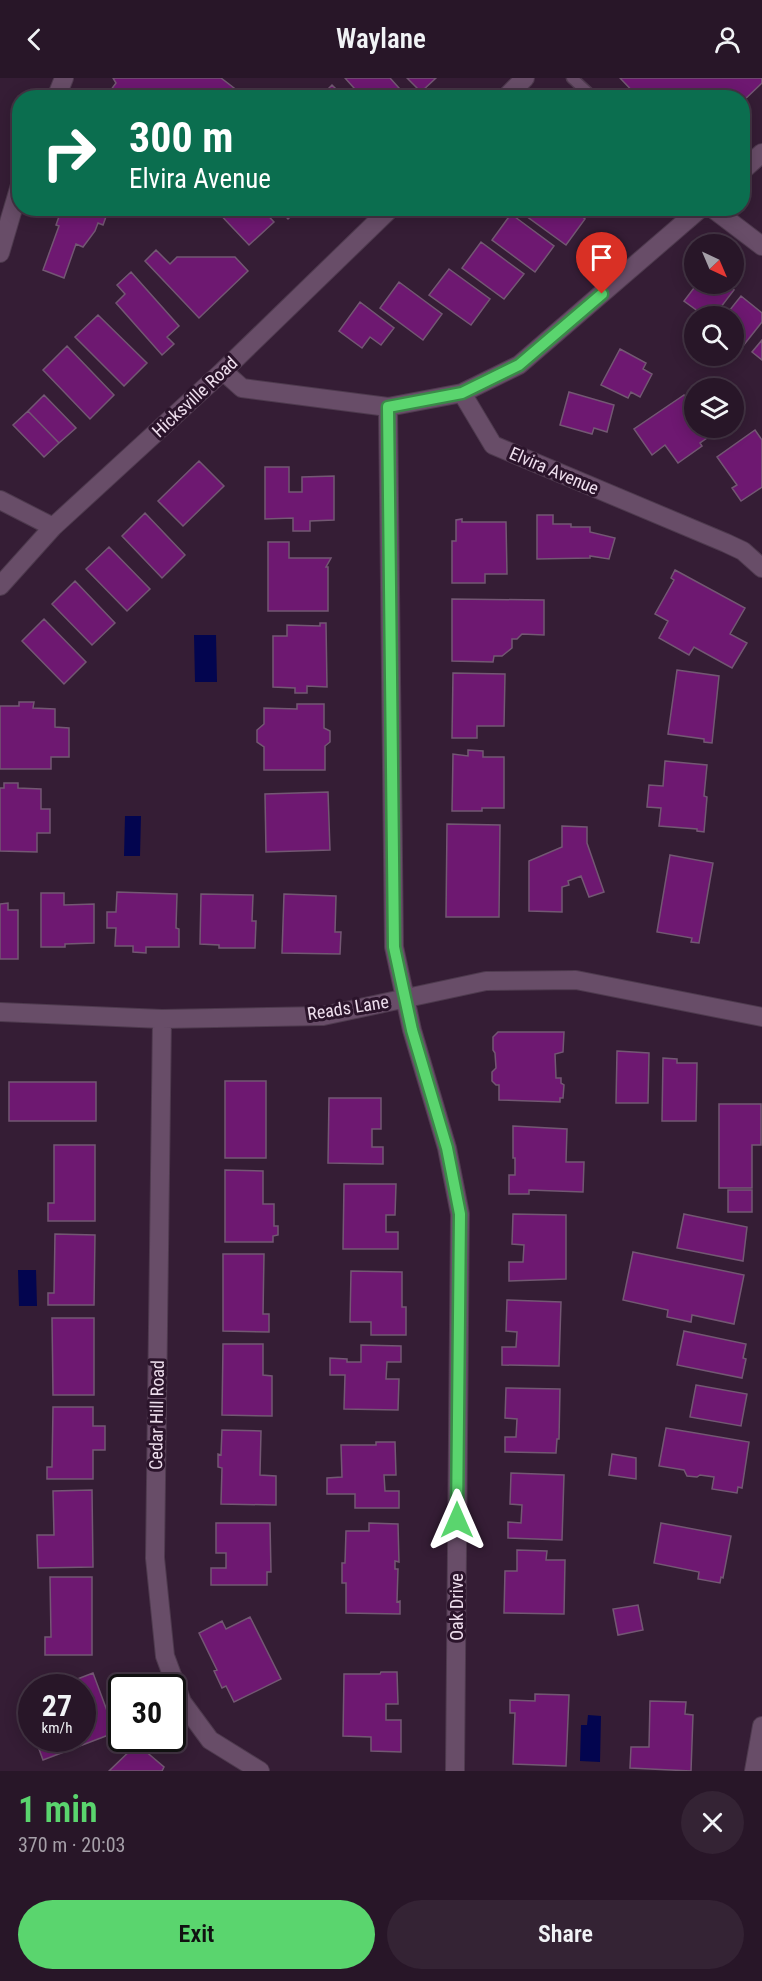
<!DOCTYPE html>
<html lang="en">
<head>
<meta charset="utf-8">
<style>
  :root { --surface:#281628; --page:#342334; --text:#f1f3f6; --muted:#a59fa8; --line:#443545; --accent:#5ad56e }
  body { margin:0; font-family:"Roboto Condensed",sans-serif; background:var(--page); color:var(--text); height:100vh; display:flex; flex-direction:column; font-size:22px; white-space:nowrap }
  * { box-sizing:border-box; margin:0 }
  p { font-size:20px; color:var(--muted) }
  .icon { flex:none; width:33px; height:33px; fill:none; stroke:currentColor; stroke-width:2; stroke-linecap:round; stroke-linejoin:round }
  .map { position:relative; height:1693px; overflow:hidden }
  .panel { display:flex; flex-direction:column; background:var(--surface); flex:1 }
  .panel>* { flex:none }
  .hud { position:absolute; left:12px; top:12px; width:738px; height:126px; border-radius:24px; box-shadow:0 3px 15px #0003,0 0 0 2px var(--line); background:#0b6e4f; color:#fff; overflow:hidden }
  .needle { width:39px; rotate:136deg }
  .buttons { position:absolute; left:684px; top:156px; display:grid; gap:12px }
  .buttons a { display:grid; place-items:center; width:60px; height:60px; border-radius:50%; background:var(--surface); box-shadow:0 3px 15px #0003,0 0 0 2px var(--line); font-size:30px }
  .speed { position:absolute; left:18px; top:1596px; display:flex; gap:12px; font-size:30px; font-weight:700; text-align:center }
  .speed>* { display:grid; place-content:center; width:78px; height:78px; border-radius:50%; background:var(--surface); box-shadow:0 3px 15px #0003,0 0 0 2px var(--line); line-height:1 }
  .speed small { font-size:15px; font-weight:400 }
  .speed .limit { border:3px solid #111; border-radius:9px; background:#fff; color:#111 }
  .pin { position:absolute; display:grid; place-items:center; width:51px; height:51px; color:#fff; margin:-62px -26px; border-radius:50% 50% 50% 0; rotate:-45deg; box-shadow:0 0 6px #0007 }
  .pin .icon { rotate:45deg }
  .me { position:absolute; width:66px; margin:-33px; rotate:0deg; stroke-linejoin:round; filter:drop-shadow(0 0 4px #0008) }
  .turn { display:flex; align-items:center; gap:21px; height:126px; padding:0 18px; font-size:27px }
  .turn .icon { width:78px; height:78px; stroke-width:2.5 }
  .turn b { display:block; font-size:42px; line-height:51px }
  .round { display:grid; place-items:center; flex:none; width:63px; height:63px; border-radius:32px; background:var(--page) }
  .summary { display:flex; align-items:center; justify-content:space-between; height:102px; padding:0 18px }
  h1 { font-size:36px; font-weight:600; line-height:45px; color:var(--accent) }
  .action { display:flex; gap:12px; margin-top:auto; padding:12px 18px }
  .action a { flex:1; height:69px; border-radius:36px; background:var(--accent); color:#111; font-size:24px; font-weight:600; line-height:69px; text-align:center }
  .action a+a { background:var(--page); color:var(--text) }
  header { display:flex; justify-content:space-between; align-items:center; height:78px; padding:0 18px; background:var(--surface); font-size:27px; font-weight:600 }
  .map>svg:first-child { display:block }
</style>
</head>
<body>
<header><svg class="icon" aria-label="back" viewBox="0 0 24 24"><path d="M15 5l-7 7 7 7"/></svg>Waylane<svg class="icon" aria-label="person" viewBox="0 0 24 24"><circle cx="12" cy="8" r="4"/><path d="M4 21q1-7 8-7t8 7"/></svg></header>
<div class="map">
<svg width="762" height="1693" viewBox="0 0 762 1693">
  <rect width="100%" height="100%" fill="#351d35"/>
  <path fill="#03054f" d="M 194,557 L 216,557 L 217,604 L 195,604 Z
    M 125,738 L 141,738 L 140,778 L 124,778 Z
    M 18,1192 L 36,1192 L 37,1228 L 19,1228 Z
    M 588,1637 L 601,1638 L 600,1684 L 580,1683 L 581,1647 L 587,1647 Z"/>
  <path fill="#6e1871" stroke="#735773" stroke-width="1.5" d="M 113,0 L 221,0 L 247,20 L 105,20 L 116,5 Z
    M 345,0 L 390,0 L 408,20 L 363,20 Z
    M 407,0 L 436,0 L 421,14 Z
    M 620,0 L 762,0 L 762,5 L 742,24 L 742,20 L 639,20 Z
    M 332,7 L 345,20 L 319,20 Z
    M 62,130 L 126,130 L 116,139 L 107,136 L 103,147 L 98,145 L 95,153 L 83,169 L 76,166 L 64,200 L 43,192 L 59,148 L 56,147 Z
    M 214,130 L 261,130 L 274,144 L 249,167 Z
    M 278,130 L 300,130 L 288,141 Z
    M 526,130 L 571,130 L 585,141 L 566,167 L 522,135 Z
    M 511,136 L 554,168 L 535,194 L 492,162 Z
    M 481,164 L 524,196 L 504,221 L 462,190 Z
    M 156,172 L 170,186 L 177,179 L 235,179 L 248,193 L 199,240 L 145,183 Z
    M 449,191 L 490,221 L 471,247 L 429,217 Z
    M 131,194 L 179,248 L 167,259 L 174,266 L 162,277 L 116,225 L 125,216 L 117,207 Z
    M 399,204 L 442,236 L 423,262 L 380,230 Z
    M 697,206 L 726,206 L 734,212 L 714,238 L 695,238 L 699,234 L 684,223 Z
    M 741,218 L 762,235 L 762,244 L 743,268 L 734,261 L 734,238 L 725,238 Z
    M 360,224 L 394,250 L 381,267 L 370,259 L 362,270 L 339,253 Z
    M 98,237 L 147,285 L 124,308 L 75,259 Z
    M 762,262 L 762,282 L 752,274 Z
    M 67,268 L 114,317 L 90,341 L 43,292 Z
    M 620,271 L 646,285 L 643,291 L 652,296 L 640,319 L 631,314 L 628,320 L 601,307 Z
    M 569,314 L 614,327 L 607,354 L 594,350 L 592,356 L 560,347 Z
    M 44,317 L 76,350 L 59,365 L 28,333 Z
    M 684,317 L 694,332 L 694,350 L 722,350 L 724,353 L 715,360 L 713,356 L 700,365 L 702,368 L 678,385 L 665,367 L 652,377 L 634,351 Z
    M 28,333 L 59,365 L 44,379 L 13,347 Z
    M 755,352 L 762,362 L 762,409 L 741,423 L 732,410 L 737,407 L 717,379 Z
    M 199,383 L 224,408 L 183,448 L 158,423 Z
    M 265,389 L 289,389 L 289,414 L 302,414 L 302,399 L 334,398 L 334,442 L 310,443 L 310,453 L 293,453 L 293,440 L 265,441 Z
    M 145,435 L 185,477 L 162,500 L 122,458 Z
    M 537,437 L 553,437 L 553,446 L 571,446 L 571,449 L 590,449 L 590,454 L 615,460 L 609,481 L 590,478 L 590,480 L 537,481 Z
    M 462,441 L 462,444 L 506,444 L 507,496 L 485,496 L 485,505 L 452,505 L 452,463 L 456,463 L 456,442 Z
    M 268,464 L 289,464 L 289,480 L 331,480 L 326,489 L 328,489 L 328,533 L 268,533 Z
    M 109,469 L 150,511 L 127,533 L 86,491 Z
    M 675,492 L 745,530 L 730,556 L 747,565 L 732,590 L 694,569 L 689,577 L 659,560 L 668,543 L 655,536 L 674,502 L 671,500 Z
    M 75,503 L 115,545 L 92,567 L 52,526 Z
    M 452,521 L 544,522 L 544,557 L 522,556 L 517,561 L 512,561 L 512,570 L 502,578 L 494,578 L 493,584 L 452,583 Z
    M 44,541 L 86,584 L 64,606 L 22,563 Z
    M 320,545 L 326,545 L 327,609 L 307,608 L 307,615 L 295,615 L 295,610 L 273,609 L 273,558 L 287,558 L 287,547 L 320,548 Z
    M 677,592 L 719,598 L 712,665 L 704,664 L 704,661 L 668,656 Z
    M 453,595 L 505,596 L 504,648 L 477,648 L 477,660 L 452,660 Z
    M 19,624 L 34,624 L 33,630 L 55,631 L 55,649 L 69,650 L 69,679 L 51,679 L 51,691 L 0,691 L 0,628 L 19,628 Z
    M 297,626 L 324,626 L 324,650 L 330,653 L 330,664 L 325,668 L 325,692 L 264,692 L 264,669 L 257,664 L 257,652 L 264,646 L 264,630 L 297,631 Z
    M 468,672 L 483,673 L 483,679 L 504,679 L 504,730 L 482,730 L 482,733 L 452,733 L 453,676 L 468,678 Z
    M 665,683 L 707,687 L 704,718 L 707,719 L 704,754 L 697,753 L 697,751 L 659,748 L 661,730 L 647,729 L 649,707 L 663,708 Z
    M 4,705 L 18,705 L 18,710 L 41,711 L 41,731 L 50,731 L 50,755 L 37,755 L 37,774 L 0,773 L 0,710 L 4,710 Z
    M 328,714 L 330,772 L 266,774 L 265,716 Z
    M 447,746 L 500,747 L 499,839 L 446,839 Z
    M 562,748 L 587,749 L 587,765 L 604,814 L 589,819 L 581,798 L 568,803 L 569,807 L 562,809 L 562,834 L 529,833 L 529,783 L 562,769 Z
    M 670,777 L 713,785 L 699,865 L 691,864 L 692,860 L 657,854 Z
    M 117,814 L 177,816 L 176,850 L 179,851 L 179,869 L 146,869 L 146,875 L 133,874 L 133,868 L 115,868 L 116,850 L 107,850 L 107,834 L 116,834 Z
    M 41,815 L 64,815 L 64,827 L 94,826 L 94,865 L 65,866 L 65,869 L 41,869 Z
    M 201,816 L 253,817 L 252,843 L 256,843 L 255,870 L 219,870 L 219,867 L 200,866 Z
    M 284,816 L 336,818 L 335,854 L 341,854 L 340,876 L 282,875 Z
    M 8,825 L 8,832 L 18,832 L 18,881 L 0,881 L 0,826 Z
    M 498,954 L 564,954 L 563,974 L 555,976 L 556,1000 L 561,1000 L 561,1005 L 564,1007 L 563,1020 L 560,1020 L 560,1024 L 499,1022 L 499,1007 L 496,1007 L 492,1003 L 492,994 L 496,990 L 495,975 L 493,972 L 493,959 Z
    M 617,973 L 649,975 L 648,1025 L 616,1025 Z
    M 663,980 L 677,981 L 677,985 L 697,985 L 696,1043 L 662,1043 Z
    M 225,1003 L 266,1003 L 266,1080 L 225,1080 Z
    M 9,1004 L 96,1004 L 96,1043 L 9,1043 Z
    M 329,1020 L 381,1020 L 381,1051 L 372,1051 L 372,1069 L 383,1069 L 383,1086 L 328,1085 Z
    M 719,1026 L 761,1026 L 761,1067 L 752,1067 L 752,1110 L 719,1110 Z
    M 513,1048 L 567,1051 L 566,1084 L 584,1084 L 583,1114 L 529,1112 L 529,1116 L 509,1116 L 509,1097 L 515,1097 L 515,1080 L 513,1080 Z
    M 54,1067 L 95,1067 L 95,1143 L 48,1143 L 48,1125 L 54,1125 Z
    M 225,1092 L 263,1093 L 263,1126 L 274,1126 L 274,1148 L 278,1148 L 278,1157 L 273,1158 L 273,1164 L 225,1164 Z
    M 344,1106 L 396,1106 L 395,1137 L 386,1137 L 386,1154 L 398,1154 L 398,1171 L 343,1171 Z
    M 728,1112 L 752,1112 L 752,1134 L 728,1134 Z
    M 513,1136 L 566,1137 L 566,1201 L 509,1203 L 509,1184 L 523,1184 L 524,1167 L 512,1166 Z
    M 684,1136 L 747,1149 L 743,1183 L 677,1170 Z
    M 55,1156 L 95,1157 L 94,1227 L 48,1227 L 48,1215 L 54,1215 Z
    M 633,1174 L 744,1197 L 734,1246 L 692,1237 L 691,1244 L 667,1239 L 668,1232 L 623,1222 Z
    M 223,1176 L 264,1176 L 263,1236 L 269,1236 L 269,1254 L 223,1253 Z
    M 351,1193 L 402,1194 L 402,1229 L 406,1229 L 406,1257 L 371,1257 L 371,1244 L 350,1244 Z
    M 507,1222 L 561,1224 L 559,1288 L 502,1287 L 502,1269 L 516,1269 L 517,1254 L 506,1253 Z
    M 52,1240 L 94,1240 L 94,1317 L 53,1317 Z
    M 684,1253 L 746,1266 L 743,1280 L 746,1281 L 742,1300 L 677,1287 Z
    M 223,1266 L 263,1266 L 263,1297 L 272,1298 L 272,1338 L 222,1337 Z
    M 361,1267 L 401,1268 L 401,1284 L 387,1284 L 386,1301 L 399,1301 L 398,1332 L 344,1331 L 345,1297 L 330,1297 L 330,1280 L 347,1281 L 347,1284 L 361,1284 Z
    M 696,1307 L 747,1316 L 741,1348 L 690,1339 Z
    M 506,1310 L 560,1311 L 559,1361 L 557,1361 L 556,1375 L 505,1374 L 505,1359 L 516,1359 L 517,1341 L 505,1340 Z
    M 53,1329 L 93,1329 L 93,1348 L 105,1348 L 105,1372 L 93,1372 L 93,1401 L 47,1401 L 47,1389 L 52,1389 Z
    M 666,1350 L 749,1364 L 742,1410 L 738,1409 L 737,1415 L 712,1411 L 714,1399 L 700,1397 L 697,1399 L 687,1398 L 684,1392 L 659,1388 Z
    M 222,1352 L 261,1353 L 260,1397 L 276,1398 L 276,1427 L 221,1426 L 222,1390 L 218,1389 L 218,1376 L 221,1377 Z
    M 376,1364 L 395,1364 L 396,1397 L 384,1397 L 385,1413 L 399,1413 L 399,1430 L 355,1430 L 355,1416 L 327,1416 L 327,1400 L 342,1399 L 341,1367 L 376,1367 Z
    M 612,1376 L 636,1380 L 636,1401 L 609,1397 Z
    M 511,1395 L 564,1397 L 562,1462 L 508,1460 L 508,1444 L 521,1445 L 522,1427 L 510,1426 Z
    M 92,1412 L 93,1489 L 38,1490 L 37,1457 L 54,1457 L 53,1413 Z
    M 216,1445 L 270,1445 L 271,1494 L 267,1494 L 267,1507 L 211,1507 L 211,1490 L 226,1490 L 226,1475 L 216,1475 Z
    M 369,1445 L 398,1446 L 399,1484 L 395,1483 L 395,1491 L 398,1491 L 397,1524 L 400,1523 L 400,1536 L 346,1535 L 346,1505 L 342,1505 L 342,1485 L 345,1485 L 346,1453 L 369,1453 Z
    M 661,1445 L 731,1458 L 723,1500 L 721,1499 L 720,1505 L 698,1501 L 699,1494 L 654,1485 Z
    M 517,1472 L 547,1473 L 546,1482 L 565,1482 L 564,1536 L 504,1535 L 505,1493 L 517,1493 Z
    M 50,1499 L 92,1499 L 92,1577 L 45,1577 L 45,1559 L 51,1559 Z
    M 638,1527 L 643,1552 L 618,1557 L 613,1531 Z
    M 250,1539 L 281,1601 L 234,1624 L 226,1608 L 222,1610 L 214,1593 L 217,1592 L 199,1555 L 222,1543 L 226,1551 Z
    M 381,1594 L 397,1594 L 398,1626 L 386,1626 L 386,1642 L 401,1642 L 401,1674 L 371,1673 L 371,1659 L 343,1658 L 344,1596 L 380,1596 Z
    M 93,1595 L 109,1638 L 113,1637 L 119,1653 L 43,1682 L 35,1660 L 82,1660 L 82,1610 L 54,1610 Z
    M 535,1616 L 569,1617 L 566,1688 L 513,1686 L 515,1635 L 510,1635 L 510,1622 L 535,1623 Z
    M 650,1623 L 686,1624 L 685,1636 L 693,1637 L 691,1693 L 630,1690 L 631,1669 L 649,1669 Z
    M 137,1666 L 164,1689 L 162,1693 L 109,1693 Z"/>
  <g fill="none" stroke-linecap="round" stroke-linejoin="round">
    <g stroke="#4e3a4e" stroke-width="13">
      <path id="lane" d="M 572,0 L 594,20"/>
    </g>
    <g stroke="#4e3a4e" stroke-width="20">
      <path id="street" d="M 56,20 L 64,0
        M 505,20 L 525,0
        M 742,93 L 762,75
        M 712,130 L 762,168
        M 0,175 L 20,107
        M 223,293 L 242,310 L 388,329 L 462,315 L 493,367 L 726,465 L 743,473 L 762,490
        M 462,315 L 519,287 L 701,130
        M 388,329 L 394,869 L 412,952 L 447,1070 L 460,1136 L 455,1693
        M 0,422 L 53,449
        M 0,508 L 53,449 L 223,293 L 391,130
        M 0,934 L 162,941 L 323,938 L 486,903 L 576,902 L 762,939
        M 162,941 L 155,1480 L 165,1578 L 182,1624 L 210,1662 L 260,1693
        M 754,1693 L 762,1648"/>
    </g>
    <use href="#lane" stroke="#684d68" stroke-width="10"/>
    <use href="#street" stroke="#684d68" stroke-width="18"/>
  </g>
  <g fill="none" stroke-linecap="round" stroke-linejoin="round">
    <g stroke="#3a8a48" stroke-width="15">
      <path id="route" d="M 457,1442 L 460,1136 L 447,1070 L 412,952 L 394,869 L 388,329 L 462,315 L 519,287 L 602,216"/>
    </g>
    <use href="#route" stroke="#5ad56e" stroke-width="10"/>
  </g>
  <g text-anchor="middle" stroke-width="6" stroke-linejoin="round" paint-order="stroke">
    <g font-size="18" fill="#eedeed" stroke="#2b142b">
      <text transform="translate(195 319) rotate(-43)" y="6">Hicksville Road</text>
      <text transform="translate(554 393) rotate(23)" y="6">Elvira Avenue</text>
      <text transform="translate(348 930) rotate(-9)" y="6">Reads Lane</text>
      <text transform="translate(157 1337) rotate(-89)" y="6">Cedar Hill Road</text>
      <text transform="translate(457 1529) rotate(-90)" y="6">Oak Drive</text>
    </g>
  </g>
</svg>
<div class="buttons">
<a><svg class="needle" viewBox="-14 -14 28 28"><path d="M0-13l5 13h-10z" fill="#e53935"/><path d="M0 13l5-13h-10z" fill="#a59fa8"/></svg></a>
<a><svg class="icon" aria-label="search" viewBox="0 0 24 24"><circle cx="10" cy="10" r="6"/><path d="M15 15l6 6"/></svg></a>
<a><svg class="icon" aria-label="layers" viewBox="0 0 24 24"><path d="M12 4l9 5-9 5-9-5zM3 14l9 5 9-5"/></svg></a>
</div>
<div class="speed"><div>27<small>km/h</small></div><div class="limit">30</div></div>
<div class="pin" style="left:602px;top:216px;background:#d93025"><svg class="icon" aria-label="arrive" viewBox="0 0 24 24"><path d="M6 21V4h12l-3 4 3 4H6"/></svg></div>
<svg class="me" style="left:457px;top:1442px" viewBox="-20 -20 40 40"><path d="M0-17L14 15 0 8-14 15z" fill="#5ad56e" stroke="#fff" stroke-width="4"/></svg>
<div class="hud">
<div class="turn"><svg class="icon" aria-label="right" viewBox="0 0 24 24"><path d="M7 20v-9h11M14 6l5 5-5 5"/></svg><div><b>300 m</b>Elvira Avenue</div></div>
</div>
</div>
<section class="panel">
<div class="summary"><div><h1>1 min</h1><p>370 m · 20:03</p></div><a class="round"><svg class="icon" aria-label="close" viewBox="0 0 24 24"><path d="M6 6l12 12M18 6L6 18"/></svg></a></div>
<div class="action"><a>Exit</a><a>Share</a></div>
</section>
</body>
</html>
